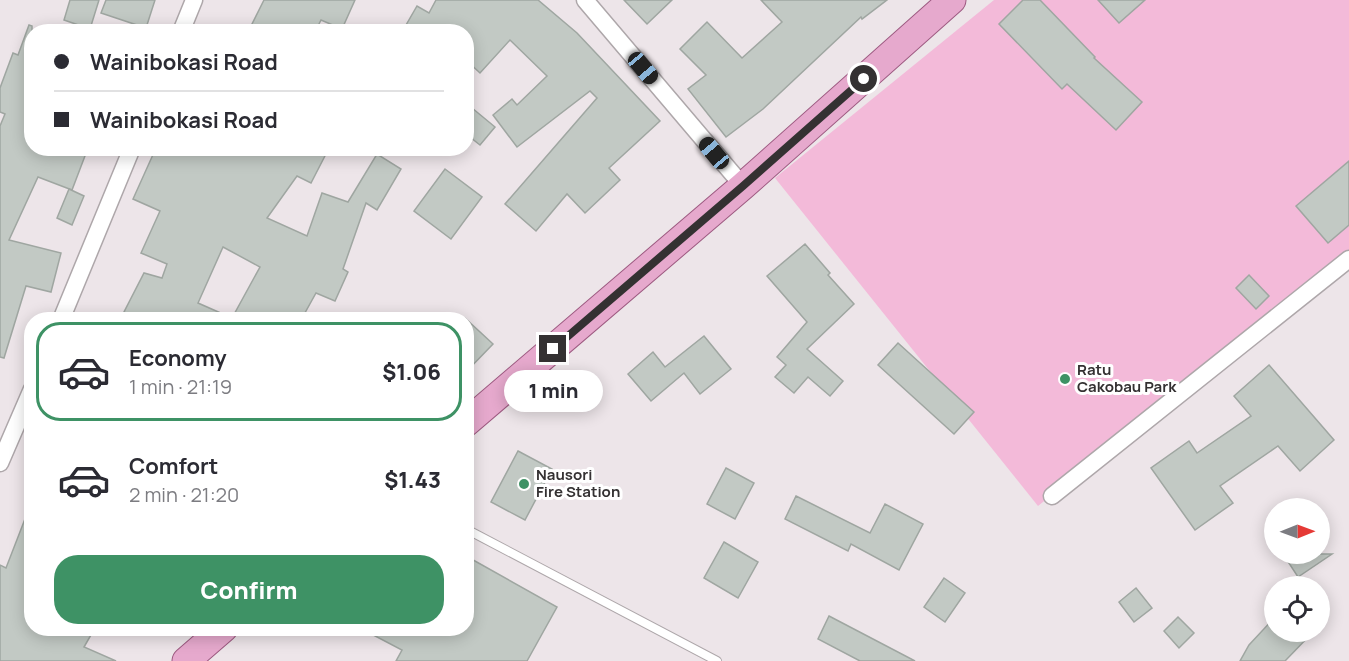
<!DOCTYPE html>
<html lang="en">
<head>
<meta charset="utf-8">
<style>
  body { margin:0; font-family:Manrope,sans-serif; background:#f7f7f7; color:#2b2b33; height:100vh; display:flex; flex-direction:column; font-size:22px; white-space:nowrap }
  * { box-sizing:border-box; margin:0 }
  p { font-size:20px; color:#7c7c81 }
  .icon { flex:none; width:33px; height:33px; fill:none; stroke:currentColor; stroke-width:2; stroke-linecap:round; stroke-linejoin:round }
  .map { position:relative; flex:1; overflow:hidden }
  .sheet { position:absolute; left:24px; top:312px; width:450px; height:324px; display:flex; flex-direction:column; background:#fff; border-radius:24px; box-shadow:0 3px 15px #0003 }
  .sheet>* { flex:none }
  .banner { position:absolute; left:24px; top:24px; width:450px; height:132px; border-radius:24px; box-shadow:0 3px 15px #0003; display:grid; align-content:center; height:132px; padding:0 30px; background:#fff }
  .needle { width:39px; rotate:89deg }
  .tools { position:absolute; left:1264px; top:498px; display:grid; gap:12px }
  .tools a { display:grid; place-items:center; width:66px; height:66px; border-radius:50%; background:#fff; box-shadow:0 3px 15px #0003; font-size:30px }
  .end { position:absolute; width:27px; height:27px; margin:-14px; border:8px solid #343132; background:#fff; box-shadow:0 0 0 3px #fff }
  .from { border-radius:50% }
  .bubble { position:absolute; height:42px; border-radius:21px; background:#fff; box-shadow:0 3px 15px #0003; font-size:20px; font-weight:800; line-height:42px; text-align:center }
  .car { position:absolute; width:18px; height:36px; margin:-18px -9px; border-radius:8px; box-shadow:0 0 4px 2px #0007; background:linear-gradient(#222 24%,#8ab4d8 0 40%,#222 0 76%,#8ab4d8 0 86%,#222 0) }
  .banner b { display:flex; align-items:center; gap:21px; height:57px; font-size:22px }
  .banner b+b { border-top:2px solid #e1e1e2 }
  .banner i { width:15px; height:15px; background:#2b2b33 }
  ul { padding:10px 0 0; list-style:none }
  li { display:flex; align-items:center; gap:18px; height:99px; margin:0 12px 9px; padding:0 18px; border:3px solid transparent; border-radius:24px }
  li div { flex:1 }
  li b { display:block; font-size:22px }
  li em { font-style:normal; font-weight:800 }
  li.selected { border-color:#3e9265 }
  li>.icon { width:54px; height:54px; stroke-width:1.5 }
  .cta { display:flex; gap:12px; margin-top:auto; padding:12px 30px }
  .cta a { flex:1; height:69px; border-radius:24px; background:#3e9265; color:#fff; font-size:24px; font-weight:800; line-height:69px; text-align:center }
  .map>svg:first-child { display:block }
</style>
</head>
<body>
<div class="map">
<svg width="1349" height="661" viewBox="0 0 1349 661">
  <rect width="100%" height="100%" fill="#ede5e9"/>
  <!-- green -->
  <path fill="#f3bad9" d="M994,0h355v253l-311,253 -263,-328z"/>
  <!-- building -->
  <g fill="#c2c9c4" stroke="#9fa6a1" stroke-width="1.5" fill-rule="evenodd">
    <path d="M70,0h29l-9,29 -26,-9z"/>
    <path d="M106,0h49l-9,28 -45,-15z"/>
    <path d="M264,0h91l-13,29 -21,-9 -6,12h-67z"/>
    <path d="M436,0h102l39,33 83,88 -51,47 11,12 -35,33 -18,-19 -31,37 -31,-27 92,-106 -7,-7 -73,56 -24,-32 19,-16 5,6 30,-29 -37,-36 -30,33 -14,-13v-28h-64l15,-26 12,7z"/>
    <path d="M624,0h48l-25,24z"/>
    <path d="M761,0h126l-25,19 -1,-2 -98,92 -37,28 -38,-48 18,-14 -26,-26 27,-27 35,36 40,-36z"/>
    <path d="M1023,0h17l55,57 -1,1 48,44 -26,28 -49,-46 -5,5 -63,-65z"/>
    <path d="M1098,0h47l-26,23z"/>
    <path d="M29,25l3,1v122h56l-16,42 -34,-13 -29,63 52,13 -10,39 -25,-6 -22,72 -4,-1v-231l5,-12 -5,-2v-24l13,-35 5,2z"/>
    <path d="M466,103l29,24 -15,18 -14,-11z"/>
    <path d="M156,148h173l-18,35 -14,-7 -30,42 40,18 15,-43 26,9 29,-48 24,15 -24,41 -11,-7 -23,66 5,3 -13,29 -19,-8 -15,27h-162l-15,-8 20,-39 18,5 5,-14 -26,-11 19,-42 -27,-12zM223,247l37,20 -28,51 -34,-15z"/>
    <path d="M1349,161v64l-21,18 -32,-37z"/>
    <path d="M445,169l37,28 -31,42 -37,-28z"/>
    <path d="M69,189l15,7 -12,29 -15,-7z"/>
    <path d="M805,244l25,29 -2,2 26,29 -47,45 36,32 -13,15 -22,-19 -14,16 -19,-16 11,-12 -9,-8 30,-35 -40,-46z"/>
    <path d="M1249,275l20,21 -13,13 -20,-21z"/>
    <path d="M466,319l27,25 -27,28z"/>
    <path d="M704,336l27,33 -31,25 -16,-21 -33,28 -23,-27 25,-22 12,15z"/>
    <path d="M898,343l76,69 -20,22 -76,-69z"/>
    <path d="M1269,365l65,75 -34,31 -22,-25 -58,40 13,17 -38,27 -44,-62 38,-27 8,12 54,-37 -17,-20z"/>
    <path d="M518,451l34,18 -27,51 -34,-18z"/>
    <path d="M726,468l28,15 -19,36 -28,-15z"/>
    <path d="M796,496l74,37 15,-29 38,20 -24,46 -48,-26 -3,7 -63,-32z"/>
    <path d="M30,506l2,122h63l-11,19 32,14h-116v-96l6,3z"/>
    <path d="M724,542l34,20 -20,36 -34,-20z"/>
    <path d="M1283,554h49l-34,23z"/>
    <path d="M466,556l91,51 -30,54h-131l6,-11 -42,-22h106z"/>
    <path d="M944,578l21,15 -20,29 -21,-15z"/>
    <path d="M1136,588l16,20 -18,14 -15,-20z"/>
    <path d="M829,616l86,45h-55l-42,-22z"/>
    <path d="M1178,617l16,16 -15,15 -15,-17z"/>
    <path d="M1275,617v15h38l-28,29h-45l9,-16z"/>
  </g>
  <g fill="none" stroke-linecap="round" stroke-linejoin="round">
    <defs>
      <path id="lane" d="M466,529l251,132"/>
      <g id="street">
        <path d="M585,0l158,186"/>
        <path d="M181,32l13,-32"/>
        <path d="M61,320l71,-172"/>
        <path d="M0,463l32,-74"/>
        <path d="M1052,496l297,-237"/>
      </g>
      <g id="primary">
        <path d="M466,423l277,-237 209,-186"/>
        <path d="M186,661l38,-33"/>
      </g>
    </defs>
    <!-- lane casing -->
    <use href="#lane" stroke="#aea7aa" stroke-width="10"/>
    <!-- street casing -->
    <use href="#street" stroke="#aea7aa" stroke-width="19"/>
    <!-- primary casing -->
    <use href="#primary" stroke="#9d5a81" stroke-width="29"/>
    <!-- lane -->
    <use href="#lane" stroke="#fff" stroke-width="8"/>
    <!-- street -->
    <use href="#street" stroke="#fff" stroke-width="16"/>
    <!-- primary -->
    <use href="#primary" stroke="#e6a9cd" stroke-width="27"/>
  </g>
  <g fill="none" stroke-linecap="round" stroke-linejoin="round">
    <!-- route -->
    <path stroke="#343132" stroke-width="8" d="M553,349l190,-163 121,-107"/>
  </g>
  <!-- markers -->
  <g fill="#3e9265" stroke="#fff" stroke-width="2">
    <circle cx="1065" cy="379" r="6"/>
    <circle cx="524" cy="484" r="6"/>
  </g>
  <g text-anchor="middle" stroke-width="6" stroke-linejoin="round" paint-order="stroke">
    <!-- poi labels -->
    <g font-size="15" font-weight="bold" fill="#343132" stroke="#fff" text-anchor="start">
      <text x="1077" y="375">Ratu<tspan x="1077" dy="17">Cakobau Park</tspan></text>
      <text x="536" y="480">Nausori<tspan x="536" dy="17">Fire Station</tspan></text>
    </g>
  </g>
</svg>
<div class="tools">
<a><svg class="needle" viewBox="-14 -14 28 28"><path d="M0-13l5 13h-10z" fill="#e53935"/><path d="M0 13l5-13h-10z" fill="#7c7c81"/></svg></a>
<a><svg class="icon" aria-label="locate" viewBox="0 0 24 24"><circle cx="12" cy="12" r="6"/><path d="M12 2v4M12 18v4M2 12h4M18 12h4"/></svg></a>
</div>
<i class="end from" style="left:864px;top:79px"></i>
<i class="end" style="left:553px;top:349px"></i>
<div class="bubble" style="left:504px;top:370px;width:99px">1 min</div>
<i class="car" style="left:643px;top:68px;rotate:140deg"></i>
<i class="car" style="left:714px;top:153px;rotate:320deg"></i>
<div class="banner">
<b><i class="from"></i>Wainibokasi Road</b>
<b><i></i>Wainibokasi Road</b>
</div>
<section class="sheet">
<ul>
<li class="selected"><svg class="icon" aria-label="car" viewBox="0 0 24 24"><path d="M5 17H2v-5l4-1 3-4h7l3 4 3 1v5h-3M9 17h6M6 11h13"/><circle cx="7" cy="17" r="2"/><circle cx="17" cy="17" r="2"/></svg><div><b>Economy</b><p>1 min · 21:19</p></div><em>$1.06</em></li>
<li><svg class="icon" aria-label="car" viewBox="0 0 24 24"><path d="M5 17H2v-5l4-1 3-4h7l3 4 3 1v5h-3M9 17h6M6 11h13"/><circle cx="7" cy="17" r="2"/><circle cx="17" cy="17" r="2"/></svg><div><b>Comfort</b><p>2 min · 21:20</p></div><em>$1.43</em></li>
</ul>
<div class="cta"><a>Confirm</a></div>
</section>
</div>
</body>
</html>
